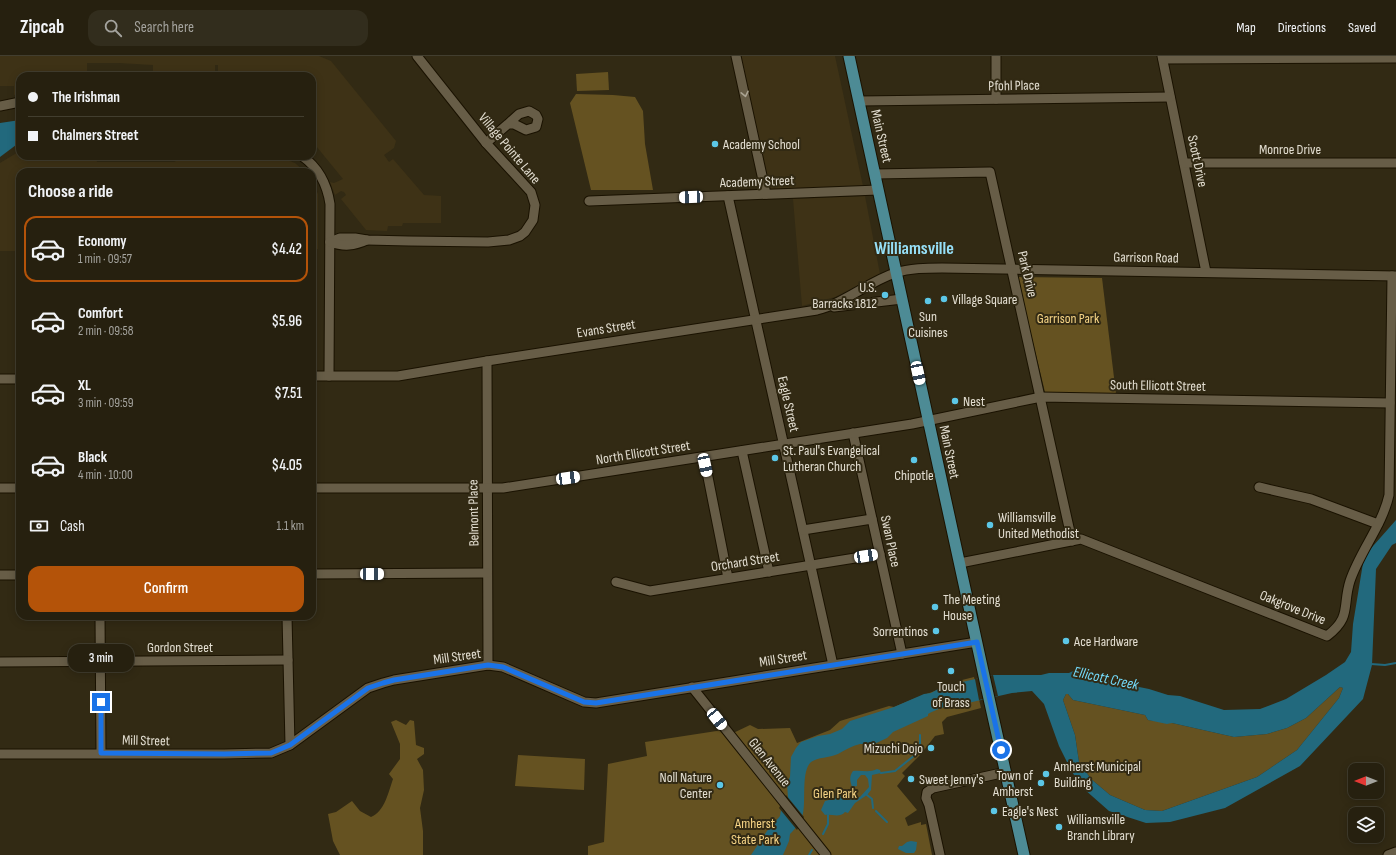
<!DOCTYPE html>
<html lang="en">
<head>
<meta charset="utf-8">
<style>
  body { margin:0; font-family:"Sofia Sans Condensed",sans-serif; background:#322d1d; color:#f1f3f6; height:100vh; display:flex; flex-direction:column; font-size:15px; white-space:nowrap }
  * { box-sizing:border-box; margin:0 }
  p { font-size:13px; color:#a4a39e }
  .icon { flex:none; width:22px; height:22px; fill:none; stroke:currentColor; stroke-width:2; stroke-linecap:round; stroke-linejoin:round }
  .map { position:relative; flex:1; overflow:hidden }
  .drawer { position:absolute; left:16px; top:112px; width:300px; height:452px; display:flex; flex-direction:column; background:#26200f; border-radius:12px; box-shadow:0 2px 10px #0003,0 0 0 1px #423e2f }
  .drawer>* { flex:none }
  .hud { position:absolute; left:16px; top:16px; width:300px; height:88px; border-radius:12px; box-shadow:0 2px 10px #0003,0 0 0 1px #423e2f; display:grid; align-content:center; height:88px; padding:0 12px; background:#26200f }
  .needle { width:26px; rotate:270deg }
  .controls { position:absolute; left:1348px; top:707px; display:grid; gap:8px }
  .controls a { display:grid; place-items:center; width:36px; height:36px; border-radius:8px; background:#26200f; box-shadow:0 2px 10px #0003,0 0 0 1px #423e2f; font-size:20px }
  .end { position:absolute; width:18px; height:18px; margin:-9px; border:5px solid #1a73e8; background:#fff; box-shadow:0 0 0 2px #fff }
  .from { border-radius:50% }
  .bubble { position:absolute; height:28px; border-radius:12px; background:#26200f; box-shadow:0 2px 10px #0003,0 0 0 1px #423e2f; font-size:13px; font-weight:600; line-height:28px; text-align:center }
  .car { position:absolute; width:12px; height:24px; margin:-12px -6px; border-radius:5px; box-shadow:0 0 3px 1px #0007; background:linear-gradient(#fff 24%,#345 0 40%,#fff 0 76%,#345 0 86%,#fff 0) }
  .hud b { display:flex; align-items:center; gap:14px; height:38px; font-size:15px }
  .hud b+b { border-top:1px solid #423e2f }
  .hud i { width:10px; height:10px; background:#f1f3f6 }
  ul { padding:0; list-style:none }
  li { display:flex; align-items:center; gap:12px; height:66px; margin:0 8px 6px; padding:0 4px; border:2px solid transparent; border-radius:12px }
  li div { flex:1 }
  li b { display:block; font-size:15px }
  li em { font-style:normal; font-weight:600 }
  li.selected { border-color:#b45309 }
  li>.icon { width:36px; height:36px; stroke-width:1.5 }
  h2 { padding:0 12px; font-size:18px; line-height:48px }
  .pay { display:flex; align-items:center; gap:10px; height:44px; padding:0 12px; font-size:15px }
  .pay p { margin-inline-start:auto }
  .action { display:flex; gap:8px; margin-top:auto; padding:8px 12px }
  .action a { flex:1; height:46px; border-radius:12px; background:#b45309; color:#fff; font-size:16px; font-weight:600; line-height:46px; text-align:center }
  header { display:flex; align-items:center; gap:24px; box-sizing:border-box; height:56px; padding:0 20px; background:#26200f; border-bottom:1px solid #423e2f }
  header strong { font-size:19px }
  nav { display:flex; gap:22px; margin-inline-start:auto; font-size:14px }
  .search { width:280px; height:36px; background:#322d1d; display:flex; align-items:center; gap:10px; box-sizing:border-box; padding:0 14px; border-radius:12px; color:#a4a39e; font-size:15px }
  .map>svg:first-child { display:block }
</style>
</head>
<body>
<header>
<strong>Zipcab</strong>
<div class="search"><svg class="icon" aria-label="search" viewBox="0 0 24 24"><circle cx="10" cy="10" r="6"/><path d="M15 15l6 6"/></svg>Search here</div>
<nav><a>Map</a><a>Directions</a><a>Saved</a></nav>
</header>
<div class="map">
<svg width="1396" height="799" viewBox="0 0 1396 799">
  <rect width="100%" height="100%" fill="#322a14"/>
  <!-- built -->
  <g fill="#3e3216">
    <path d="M0,0h319l12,5 65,80 -2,7 -10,7 5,7 4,-3 31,36 17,1v27h-38l-1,3h-14l-1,5 -21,-1 -25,-31 5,-4 -2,-3 -3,-1 -6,4 -5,-13 4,1 9,-4 -31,-38v-65h-94v-11h-3v11h-62v-11l-34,-2h-32v12l-67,1v18l-6,1v-9h-14z"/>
    <path d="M740,0h95l28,130 -95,5z"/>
    <path d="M20,95v5h57l1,1h18l1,5h77l6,-3 4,-3h93l18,7 10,9h-285v79h-20v-88z"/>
    <path d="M312,125l6,13v55h-6z"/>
    <path d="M865,140l15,78 -45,23 -33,9 -9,-107z"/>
  </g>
  <!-- green -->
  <g fill="#655221">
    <path d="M608,16l1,18 -32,1 -1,-17z"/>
    <path d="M576,38l37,1 22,2 8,14 2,33 8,46h-62l-21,-87z"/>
    <path d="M1017,221l85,1 14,116 -71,-2z"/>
    <path d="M974,621l7,31 -34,9 -5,5 2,12 -9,2 -14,18 -19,19 3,3 -8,10 20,24 -12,8 3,8 13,-4v3l5,-1 6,31h-344v-9l16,-4 4,-78 39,-8 -2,-14 78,-12 6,5 21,-10 8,4 32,-1 7,15 33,-13 10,-9 49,-15 5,1c21,-9 41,-17 63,-23l1,-3z"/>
    <path d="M1340,631l3,1 -4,10 -42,52 -40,27 -95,34 -17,-1 -35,-15 -19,-16 -12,-17 -4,-27 -12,-35 3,-6h2l5,6 72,15 3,5 24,3 62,14 33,-3 20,-6 19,-10z"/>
    <path d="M396,664l10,5 4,-5 4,1 2,24 8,3v6l-7,5 6,11 1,20 -4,18 3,23v24h-83l-7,-14 -5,-27 8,-2 16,-11 8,10 11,6c14,-6 17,-24 22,-38l-4,-5 11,-15v-15l-9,-22z"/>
    <path d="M518,699l67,4 -1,31 -69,-4z"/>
  </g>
  <!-- water -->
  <g fill="#22697d" fill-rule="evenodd">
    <path d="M20,64v22l-20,15v-34z"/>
    <path d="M108,100h31c-12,5 -21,7 -31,0z"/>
    <path d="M1396,464v23l-4,2 -16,24 -4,96 -9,34 -63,67 -75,42 -55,14 -24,1 -37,-12 -25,-22 -12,-17 -13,-26 -15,-42 -12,-13 -20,2 -53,12 -2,-2c-7,2 -23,7 -29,11v2l-35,16 -6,6 -19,9 -5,-3h-3c-8,2 -15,6 -22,10 -9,4 -20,3 -27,8 -10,9 -5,38 -8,51 -1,8 -7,15 -13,21l-1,7 -6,14h-32l16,-24 13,-15 1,-6 7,-12 -1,-15 3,-6 1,-20 5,-9 5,-6 17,-6 12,-2 12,-5 8,-8 44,-14 30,-13 7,-1 9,-5 17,-4 1,-1 35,-8h48l8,-2h20l4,-2 25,3 2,5 49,10 19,6 12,1 44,14 36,-1 26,-10 40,-24 19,-13 6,-10 2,-28 10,-61 3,-9zM1340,631l3,1 -4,10 -42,52 -40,27 -95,34 -17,-1 -35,-15 -19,-16 -12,-17 -4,-27 -12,-35 3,-6h2l5,6 72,15 3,5 19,4 5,-1 62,14 33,-3 20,-6 19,-10z"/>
    <path d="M877,713l3,1 1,3 -9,2 -1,15 -4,5 -12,8 -7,10 -3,-1c-5,6 -13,2 -20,3l-4,-5 4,-9c17,-2 13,-20 28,-2l7,-2 9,-10 -1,-8 -3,-4h-4l-4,5v6l-5,1c-2,-7 -3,-10 1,-16 8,-1 17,2 24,-2z"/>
    <path d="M911,785l6,1 -1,8 -2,3h-8l-8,-4 1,-3h3l5,-4z"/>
  </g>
  <!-- pier -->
  <g fill="#322a14">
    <path d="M993,619l5,21 -19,4 -4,-21z"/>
    <path d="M786,739l18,22 -7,13 -18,-22z"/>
  </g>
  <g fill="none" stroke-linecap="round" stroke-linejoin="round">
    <!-- stream -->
    <g stroke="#22697d" stroke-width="2">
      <path d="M1371,608l14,1 11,-2"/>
      <path d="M881,717l14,-2 20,-16 5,-11v-9"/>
      <path d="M867,739l5,4 1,9"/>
      <path d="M876,755l11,11"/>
      <path d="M823,778l5,-10v-9"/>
      <path d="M809,799l3,-5"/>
    </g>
    <defs>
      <g id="minor">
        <path d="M736,0l30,138"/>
        <path d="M996,0v43"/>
        <path d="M1162,0l44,216"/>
        <path d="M1163,3l233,-1"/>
        <path d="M859,45l311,-4"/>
        <path d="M0,50l20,-4"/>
        <path d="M486,87l22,-19h6l12,6 10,-3 2,-8 -2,-4 -7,-4 -10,3 -11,10"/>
        <path d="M302,100c17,12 25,28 28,48l-1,172"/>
        <path d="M1184,107h212"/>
        <path d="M875,118l115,-2 82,369"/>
        <path d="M728,140l105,469"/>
        <path d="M589,145l289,-11"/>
        <path d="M330,186l10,-4h15l12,2 42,1 79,1 21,-2 11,-4 5,-4 8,-12 2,-15 -4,-13 -45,-49 -69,-87"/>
        <path d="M330,186c14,5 24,4 37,-2"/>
        <path d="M834,251l68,-8"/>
        <path d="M487,305l1,304"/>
        <path d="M312,320h86l89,-15 330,-51c28,-7 51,-28 78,-37 15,-5 32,-5 47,-5l454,8"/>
        <path d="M0,323h20"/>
        <path d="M853,377l49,221"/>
        <path d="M742,395l27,121"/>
        <path d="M704,401l24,121"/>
        <path d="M1259,431l52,12 67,25"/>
        <path d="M0,432h20"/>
        <path d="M312,432h191l409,-64 129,-27 349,6"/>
        <path d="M803,474l69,-11"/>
        <path d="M960,507l121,-24 246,97c25,-19 15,-30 23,-55 10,-30 32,-55 39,-86l3,-219"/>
        <path d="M312,518l175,-1"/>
        <path d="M0,519h20"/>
        <path d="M616,526l34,9 230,-37"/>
        <path d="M100,560l1,137"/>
        <path d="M287,560l3,129"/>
        <path d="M0,606l288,-2"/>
        <path d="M692,631l134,168"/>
        <path d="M0,698h224l47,-1 19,-8 78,-57 15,-5 11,-3 94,-15 15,2 81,35 12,1 381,-61"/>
        <path d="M940,799l-11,-50 -3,-7 1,-6 6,-4 73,-16"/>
        <path d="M1388,799l8,-3"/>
      </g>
      <path id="major" d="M849,0l137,629 38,170"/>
    </defs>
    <!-- minor casing -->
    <use href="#minor" stroke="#1a1201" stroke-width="11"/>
    <!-- major casing -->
    <use href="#major" stroke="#1a1201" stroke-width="13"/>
    <!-- minor -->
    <use href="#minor" stroke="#675d47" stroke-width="9"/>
    <!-- major -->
    <use href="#major" stroke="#4d8b95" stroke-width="11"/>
  </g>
  <!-- one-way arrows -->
  <defs><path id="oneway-chevron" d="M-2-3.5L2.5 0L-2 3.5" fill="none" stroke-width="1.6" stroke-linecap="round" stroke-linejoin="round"/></defs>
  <use stroke="#aba493" href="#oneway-chevron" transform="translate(745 38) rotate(78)"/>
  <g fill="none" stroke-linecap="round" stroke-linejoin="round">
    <!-- route -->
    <path stroke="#1a73e8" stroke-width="5" d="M101,646v51l123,1 47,-1 19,-8 78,-57 15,-5 11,-3 94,-15 15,2 81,35 12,1 381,-61 24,108"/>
  </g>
  <!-- markers -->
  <g fill="#5cc7e7" stroke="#322a14" stroke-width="1.5">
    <circle cx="715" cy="88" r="4"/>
    <circle cx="885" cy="239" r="4"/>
    <circle cx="944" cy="243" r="4"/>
    <circle cx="928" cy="245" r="4"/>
    <circle cx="955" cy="345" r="4"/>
    <circle cx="775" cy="402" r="4"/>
    <circle cx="914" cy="404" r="4"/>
    <circle cx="990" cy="469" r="4"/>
    <circle cx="935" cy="551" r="4"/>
    <circle cx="936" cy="575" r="4"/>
    <circle cx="1066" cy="585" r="4"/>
    <circle cx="951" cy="615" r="4"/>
    <circle cx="931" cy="692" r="4"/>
    <circle cx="1046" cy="718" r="4"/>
    <circle cx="911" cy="723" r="4"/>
    <circle cx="1041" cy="727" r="4"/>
    <circle cx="720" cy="729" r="4"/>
    <circle cx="994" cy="755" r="4"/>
    <circle cx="1059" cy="771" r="4"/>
  </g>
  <g text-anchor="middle" stroke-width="4" stroke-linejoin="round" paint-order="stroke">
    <!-- street labels -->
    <g font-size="14" fill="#e3ded1" stroke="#322a14">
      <text transform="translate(1014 29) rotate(-1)" y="5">Pfohl Place</text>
      <text transform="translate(882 80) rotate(77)" y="5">Main Street</text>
      <text transform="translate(510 92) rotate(50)" y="5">Village Pointe Lane</text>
      <text x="1290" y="98">Monroe Drive</text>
      <text transform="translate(1198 105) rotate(78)" y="5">Scott Drive</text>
      <text transform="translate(757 125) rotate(-2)" y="5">Academy Street</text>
      <text transform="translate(1146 201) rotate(1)" y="5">Garrison Road</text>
      <text transform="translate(1028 218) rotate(77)" y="5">Park Drive</text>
      <text transform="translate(606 272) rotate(-9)" y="5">Evans Street</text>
      <text transform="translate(1158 329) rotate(1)" y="5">South Ellicott Street</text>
      <text transform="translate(789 348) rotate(77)" y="5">Eagle Street</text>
      <text transform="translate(643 396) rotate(-9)" y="5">North Ellicott Street</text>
      <text transform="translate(950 396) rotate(78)" y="5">Main Street</text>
      <text transform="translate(473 457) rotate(-91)" y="5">Belmont Place</text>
      <text transform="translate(891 485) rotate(78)" y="5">Swan Place</text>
      <text transform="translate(745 505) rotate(-9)" y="5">Orchard Street</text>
      <text transform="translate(1293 551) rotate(22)" y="5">Oakgrove Drive</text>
      <text x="180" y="596">Gordon Street</text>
      <text transform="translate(457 600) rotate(-8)" y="5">Mill Street</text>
      <text transform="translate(783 602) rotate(-9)" y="5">Mill Street</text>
      <text transform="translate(146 684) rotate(1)" y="5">Mill Street</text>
      <text transform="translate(770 706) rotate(51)" y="5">Glen Avenue</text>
    </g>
    <!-- poi labels -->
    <g font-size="14" fill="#e3ded1" stroke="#322a14" text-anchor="start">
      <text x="723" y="93">Academy School</text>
      <text x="877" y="236" text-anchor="end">U.S.<tspan x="877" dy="16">Barracks 1812</tspan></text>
      <text x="952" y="248">Village Square</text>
      <text x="928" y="265" text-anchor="middle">Sun<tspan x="928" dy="16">Cuisines</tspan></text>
      <text x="963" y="350">Nest</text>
      <text x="783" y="399">St. Paul's Evangelical<tspan x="783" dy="16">Lutheran Church</tspan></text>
      <text x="914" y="424" text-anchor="middle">Chipotle</text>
      <text x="998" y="466">Williamsville<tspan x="998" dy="16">United Methodist</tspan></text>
      <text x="943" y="548">The Meeting<tspan x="943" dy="16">House</tspan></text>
      <text x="928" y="580" text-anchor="end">Sorrentinos</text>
      <text x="1074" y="590">Ace Hardware</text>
      <text x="951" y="635" text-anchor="middle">Touch<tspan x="951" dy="16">of Brass</tspan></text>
      <text x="923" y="697" text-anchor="end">Mizuchi Dojo</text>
      <text x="1054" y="715">Amherst Municipal<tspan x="1054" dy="16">Building</tspan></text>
      <text x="1033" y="724" text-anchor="end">Town of<tspan x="1033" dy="16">Amherst</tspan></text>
      <text x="712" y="726" text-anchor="end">Noll Nature<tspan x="712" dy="16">Center</tspan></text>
      <text x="919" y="728">Sweet Jenny's</text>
      <text x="1002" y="760">Eagle's Nest</text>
      <text x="1067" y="768">Williamsville<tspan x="1067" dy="16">Branch Library</tspan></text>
    </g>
    <!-- park labels -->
    <g font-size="14" fill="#f7d586" stroke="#322a14">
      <text x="1068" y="267">Garrison Park</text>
      <text x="835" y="742">Glen Park</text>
      <text x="755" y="772">Amherst<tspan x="755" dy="16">State Park</tspan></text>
    </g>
    <!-- water labels -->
    <g font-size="15" font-style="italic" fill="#74dbfb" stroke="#322a14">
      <text transform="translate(1106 622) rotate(12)" y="5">Ellicott Creek</text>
    </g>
    <!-- district labels -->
    <g font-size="18" font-weight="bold" fill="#96dff7" stroke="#322a14">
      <text x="914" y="198">Williamsville</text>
    </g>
  </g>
</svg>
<div class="controls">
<a><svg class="needle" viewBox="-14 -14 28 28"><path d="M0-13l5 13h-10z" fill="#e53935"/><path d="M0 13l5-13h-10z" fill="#a4a39e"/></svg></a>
<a><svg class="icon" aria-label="layers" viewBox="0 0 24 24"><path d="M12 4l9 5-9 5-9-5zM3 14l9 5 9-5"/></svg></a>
</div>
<i class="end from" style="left:1001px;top:694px"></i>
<i class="end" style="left:101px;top:646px"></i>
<div class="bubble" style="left:68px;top:588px;width:66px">3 min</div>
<i class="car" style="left:691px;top:141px;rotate:268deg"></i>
<i class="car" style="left:918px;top:317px;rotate:168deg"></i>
<i class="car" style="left:705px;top:409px;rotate:168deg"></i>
<i class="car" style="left:568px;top:422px;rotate:82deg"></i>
<i class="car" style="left:866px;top:500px;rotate:81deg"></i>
<i class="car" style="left:372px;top:518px;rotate:90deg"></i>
<i class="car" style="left:717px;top:663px;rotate:141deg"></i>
<div class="hud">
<b><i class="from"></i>The Irishman</b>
<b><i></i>Chalmers Street</b>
</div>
<section class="drawer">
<h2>Choose a ride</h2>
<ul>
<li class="selected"><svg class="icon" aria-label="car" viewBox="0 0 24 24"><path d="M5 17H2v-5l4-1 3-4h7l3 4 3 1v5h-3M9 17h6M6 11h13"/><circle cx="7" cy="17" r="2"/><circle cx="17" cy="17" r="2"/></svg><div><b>Economy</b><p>1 min · 09:57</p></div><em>$4.42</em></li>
<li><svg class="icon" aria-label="car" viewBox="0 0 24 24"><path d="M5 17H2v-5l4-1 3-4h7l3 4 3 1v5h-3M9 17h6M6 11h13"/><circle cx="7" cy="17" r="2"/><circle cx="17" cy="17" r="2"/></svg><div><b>Comfort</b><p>2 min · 09:58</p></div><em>$5.96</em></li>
<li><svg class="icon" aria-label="car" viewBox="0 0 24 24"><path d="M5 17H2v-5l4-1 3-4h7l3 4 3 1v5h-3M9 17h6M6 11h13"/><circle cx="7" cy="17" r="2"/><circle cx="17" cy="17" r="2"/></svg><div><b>XL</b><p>3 min · 09:59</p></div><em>$7.51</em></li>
<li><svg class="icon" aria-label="car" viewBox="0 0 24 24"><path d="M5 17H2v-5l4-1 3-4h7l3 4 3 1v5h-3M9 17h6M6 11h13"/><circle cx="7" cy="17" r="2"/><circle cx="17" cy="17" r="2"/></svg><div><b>Black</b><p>4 min · 10:00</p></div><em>$4.05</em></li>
</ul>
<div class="pay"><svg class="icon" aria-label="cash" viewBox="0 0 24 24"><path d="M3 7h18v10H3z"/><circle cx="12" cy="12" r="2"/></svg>Cash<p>1.1 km</p></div>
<div class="action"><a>Confirm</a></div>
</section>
</div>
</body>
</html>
